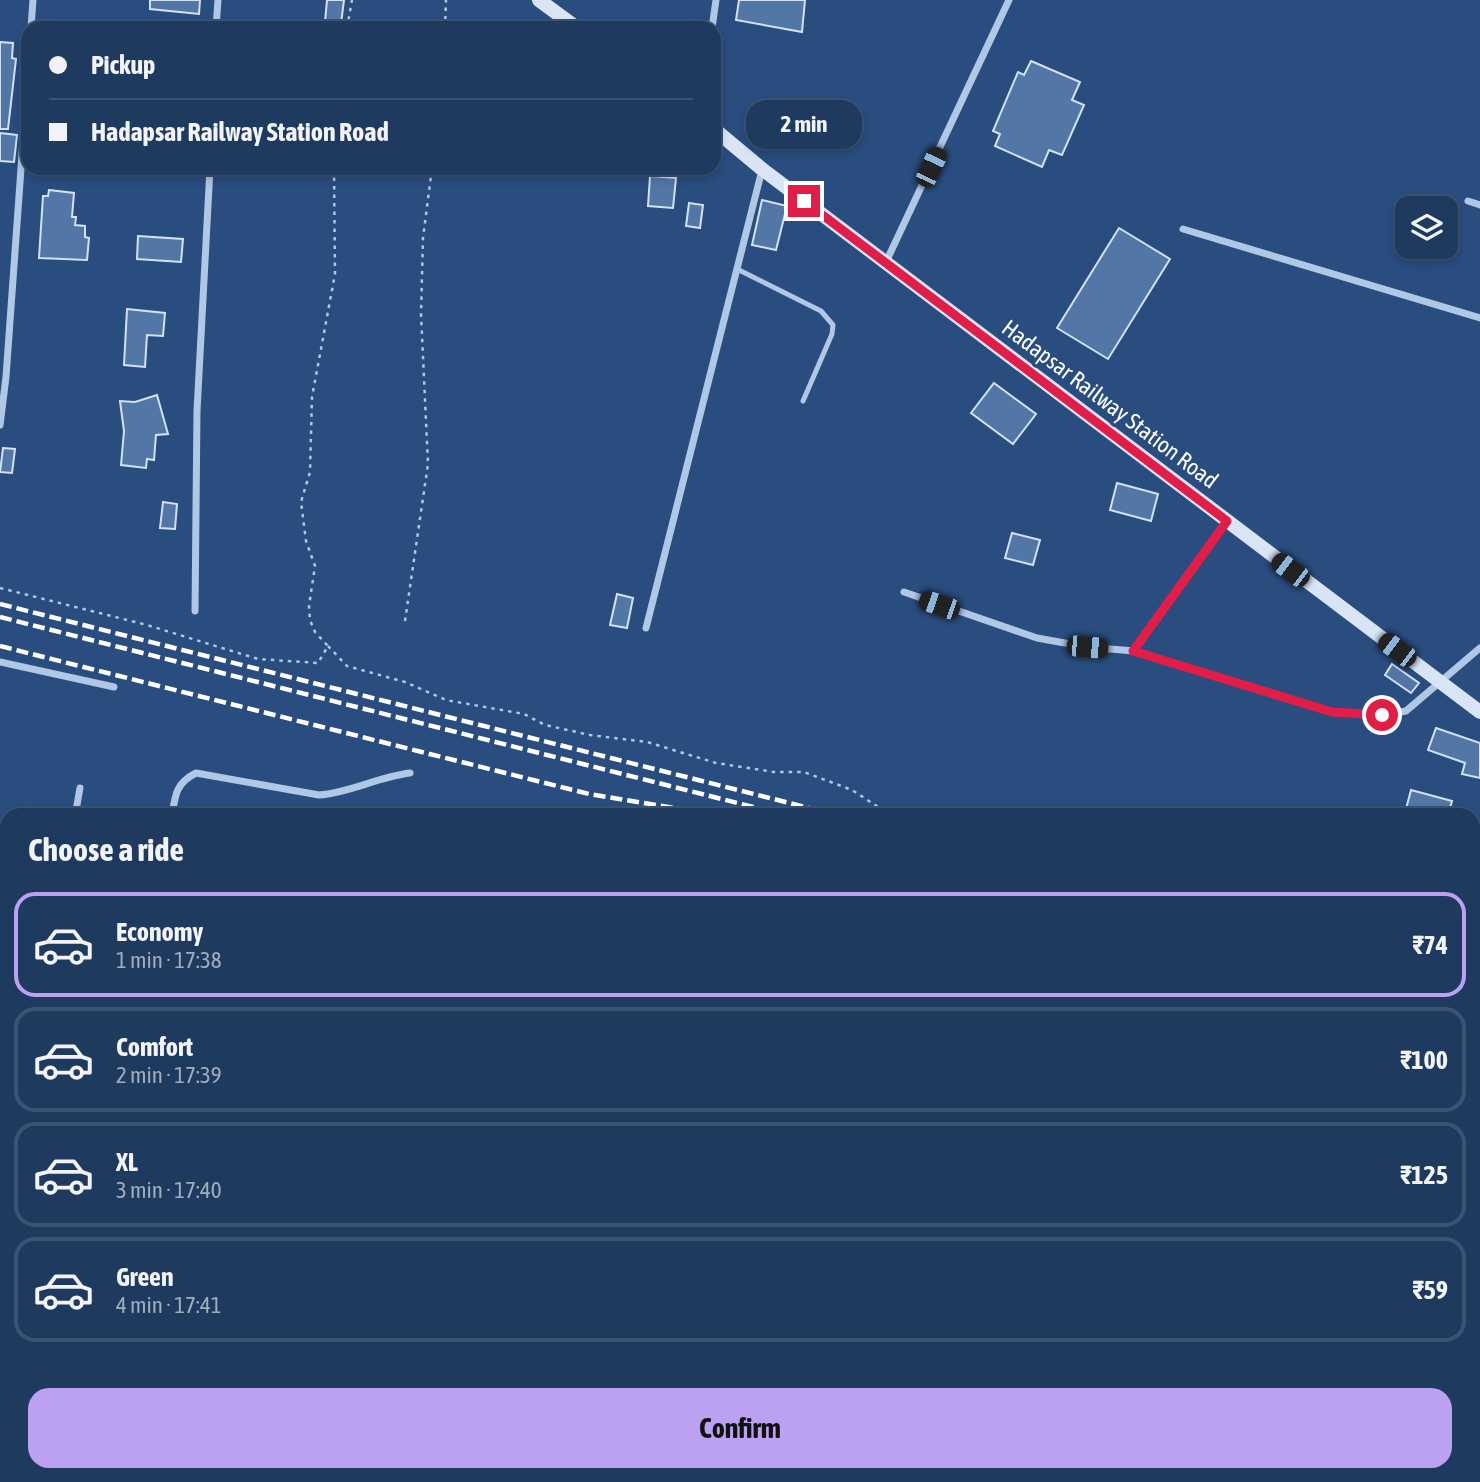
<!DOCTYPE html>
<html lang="en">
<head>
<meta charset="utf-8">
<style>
  body { margin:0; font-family:"Asap Condensed",sans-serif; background:#2c4568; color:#f1f3f6; height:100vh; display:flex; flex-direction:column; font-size:26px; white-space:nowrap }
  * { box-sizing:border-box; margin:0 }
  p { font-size:23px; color:#a1adbd }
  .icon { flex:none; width:38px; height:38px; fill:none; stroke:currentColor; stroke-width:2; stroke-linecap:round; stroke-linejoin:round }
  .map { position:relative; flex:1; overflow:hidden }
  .sheet { position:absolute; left:0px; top:808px; width:1480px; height:674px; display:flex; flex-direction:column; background:#1f3a5f; border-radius:21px 21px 0 0; box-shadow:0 4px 10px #0003,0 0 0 2px #3c5474 }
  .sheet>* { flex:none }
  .banner { position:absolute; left:21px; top:21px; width:700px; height:154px; border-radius:21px; box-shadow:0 4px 10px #0003,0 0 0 2px #3c5474; display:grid; align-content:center; height:154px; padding:0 28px; background:#1f3a5f }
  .controls { position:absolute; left:1395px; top:196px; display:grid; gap:14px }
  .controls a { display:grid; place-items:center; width:63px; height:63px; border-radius:14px; background:#1f3a5f; box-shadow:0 4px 10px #0003,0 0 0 2px #3c5474; font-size:35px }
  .end { position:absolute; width:32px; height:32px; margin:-16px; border:9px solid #e11d48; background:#fff; box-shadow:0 0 0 4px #fff }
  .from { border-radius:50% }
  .bubble { position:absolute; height:49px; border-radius:21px; background:#1f3a5f; box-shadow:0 4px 10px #0003,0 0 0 2px #3c5474; font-size:23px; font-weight:700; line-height:49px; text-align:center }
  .car { position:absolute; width:21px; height:42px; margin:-21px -10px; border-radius:9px; box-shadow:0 0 5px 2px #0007; background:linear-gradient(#222 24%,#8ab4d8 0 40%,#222 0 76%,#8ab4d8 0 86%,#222 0) }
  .banner b { display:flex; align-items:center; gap:24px; height:66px; font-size:26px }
  .banner b+b { border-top:2px solid #3c5474 }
  .banner i { width:18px; height:18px; background:#f1f3f6 }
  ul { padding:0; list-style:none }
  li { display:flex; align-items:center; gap:21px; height:105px; margin:0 14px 10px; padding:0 14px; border:4px solid #3c5474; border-radius:21px }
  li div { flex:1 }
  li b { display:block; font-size:26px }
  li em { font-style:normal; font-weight:700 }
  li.active { border-color:#bca0f2 }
  li>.icon { width:63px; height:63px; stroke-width:1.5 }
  h2 { padding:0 28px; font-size:32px; line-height:84px }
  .primary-button { display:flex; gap:14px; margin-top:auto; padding:14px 28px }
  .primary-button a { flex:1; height:80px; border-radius:21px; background:#bca0f2; color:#111; font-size:28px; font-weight:700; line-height:80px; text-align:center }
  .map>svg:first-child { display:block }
</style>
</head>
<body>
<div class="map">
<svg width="1480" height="1482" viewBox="0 0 1480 1482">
  <rect width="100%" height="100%" fill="#294d7f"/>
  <!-- building -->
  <g fill="#5277a7" stroke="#d3e1f4" stroke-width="2">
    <path d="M150,0h50l-1,14 -49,-5z"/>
    <path d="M327,0h17l-3,24 -16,-2z"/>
    <path d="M739,0h66l-3,32 -66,-12z"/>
    <path d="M0,42l13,1 -1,15 4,1 -8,70h-8z"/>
    <path d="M1031,61l49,21 -8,18 12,5 -22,50 -13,-5 -7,17 -47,-21 5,-12 -7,-3 25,-59 6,3z"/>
    <path d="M0,133l17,2 -3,27 -14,-1z"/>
    <path d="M650,176l26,2 -3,30 -25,-2z"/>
    <path d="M49,190l25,3 -2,24h4l-1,8 10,1v11l4,1 -2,22 -48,-2 4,-62h5z"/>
    <path d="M762,200l25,6 -11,44 -24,-5z"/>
    <path d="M689,203l14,2 -3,23 -14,-2z"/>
    <path d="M1119,228l51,31 -62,100 -51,-31z"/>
    <path d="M138,236l45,3 -2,23 -44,-3z"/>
    <path d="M127,309l38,4 -2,23 -16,-1 -2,32 -21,-2z"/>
    <path d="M994,383l42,31 -23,30 -42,-31z"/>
    <path d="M157,395l11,39 -12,1 -2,25 -7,-1 -1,9 -25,-3 3,-34 -4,-30 15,1z"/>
    <path d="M3,448l12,1 -3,24 -12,-1z"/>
    <path d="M1117,483l41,11 -7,27 -41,-11z"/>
    <path d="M163,502l14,2 -2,25 -15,-1z"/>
    <path d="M1012,533l28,7 -7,25 -28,-7z"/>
    <path d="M617,594l16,4 -6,30 -17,-3z"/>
    <path d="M1392,664l27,19 -8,10 -26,-18z"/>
    <path d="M1436,728l44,15v35l-18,-4 3,-11 -37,-13z"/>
    <path d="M1411,790l41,11 -4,15h-18l-24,-7z"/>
  </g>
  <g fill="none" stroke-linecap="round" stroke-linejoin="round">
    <!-- path -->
    <g stroke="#b0c7e5" stroke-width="2.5" stroke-dasharray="3.5 5" stroke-linecap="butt">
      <path d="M347,28l5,-28"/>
      <path d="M445,28l1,-28"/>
      <path d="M0,588l147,37 111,34 60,4 10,-17 -13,-14 -5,-12 -1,-14 6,-40 -9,-25 -5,-39 9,-30 2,-75 23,-123 -1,-106"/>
      <path d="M405,621l23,-157 -7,-150 2,-76 9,-70"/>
      <path d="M328,646l19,20 58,16 41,18 78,14 21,11 45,10 57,7 69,21 58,9h30l48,18 40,26"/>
    </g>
    <!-- lane -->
    <path stroke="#b0c7e5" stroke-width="5" d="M737,269l84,42 12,14 -1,9 -29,67"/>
    <!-- street -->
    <g stroke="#b0c7e5" stroke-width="7">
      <path d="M31,28l2,-28"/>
      <path d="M216,28l2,-28"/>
      <path d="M712,28l4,-28"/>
      <path d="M1468,201l12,4"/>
      <path d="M1183,229l297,89"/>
      <path d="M886,262l123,-262"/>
      <path d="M0,425l6,-48 22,-306"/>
      <path d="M904,592l133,46 50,9 47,4 198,61 50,3 24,-4 74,-63"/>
      <path d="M195,611l2,-200 13,-243"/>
      <path d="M646,628l116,-458"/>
      <path d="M1134,651l93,-130"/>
      <path d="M0,662l114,25"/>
      <path d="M75,816l5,-28"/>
      <path d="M172,816c3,-21 4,-33 24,-43l123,22c31,-2 58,-18 91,-22"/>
      <path d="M0,1139l7,3"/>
      <path d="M0,1420l7,1"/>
      <path d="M10,1482l1,-7"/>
      <path d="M932,1482l1,-7"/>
    </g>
    <!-- secondary -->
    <g stroke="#d9e5f5" stroke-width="14">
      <path d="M539,0l38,28"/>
      <path d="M714,129l48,40 718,543"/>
    </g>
    <!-- rail -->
    <g stroke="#fff" stroke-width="4.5" stroke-dasharray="12 5" stroke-linecap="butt">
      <path d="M0,604l841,212"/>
      <path d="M0,617l789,199"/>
      <path d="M0,646l589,148 134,22"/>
      <path d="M1474,960l6,1"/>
      <path d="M1474,975l6,1"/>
      <path d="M1474,988l6,1"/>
      <path d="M1474,999l6,2"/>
    </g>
  </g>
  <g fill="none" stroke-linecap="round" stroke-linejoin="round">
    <!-- route -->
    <path stroke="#e11d48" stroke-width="9" d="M804,201l423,320 -94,130 199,61 50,3"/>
  </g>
  <g text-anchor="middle" stroke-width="7" stroke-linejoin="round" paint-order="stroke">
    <!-- street labels -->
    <g font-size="23" fill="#fff" stroke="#294d7f">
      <text transform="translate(1110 404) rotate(37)" y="8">Hadapsar Railway Station Road</text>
    </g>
  </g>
</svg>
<div class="controls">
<a><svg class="icon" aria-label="layers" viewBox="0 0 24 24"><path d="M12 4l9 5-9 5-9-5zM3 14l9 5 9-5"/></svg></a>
</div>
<i class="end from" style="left:1382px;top:715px"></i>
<i class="end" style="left:804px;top:201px"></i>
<div class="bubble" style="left:746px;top:100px;width:116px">2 min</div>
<i class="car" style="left:931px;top:167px;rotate:25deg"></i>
<i class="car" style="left:1290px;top:570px;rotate:307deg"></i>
<i class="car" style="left:939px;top:605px;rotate:289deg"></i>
<i class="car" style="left:1087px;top:647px;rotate:95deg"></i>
<i class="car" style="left:1397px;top:650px;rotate:307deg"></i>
<div class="banner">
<b><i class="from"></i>Pickup</b>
<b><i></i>Hadapsar Railway Station Road</b>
</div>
<section class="sheet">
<h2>Choose a ride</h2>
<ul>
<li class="active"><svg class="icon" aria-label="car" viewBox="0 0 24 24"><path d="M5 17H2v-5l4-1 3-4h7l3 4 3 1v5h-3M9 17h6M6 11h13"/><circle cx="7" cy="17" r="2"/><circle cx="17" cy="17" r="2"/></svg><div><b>Economy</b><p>1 min · 17:38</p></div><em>₹74</em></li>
<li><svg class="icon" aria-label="car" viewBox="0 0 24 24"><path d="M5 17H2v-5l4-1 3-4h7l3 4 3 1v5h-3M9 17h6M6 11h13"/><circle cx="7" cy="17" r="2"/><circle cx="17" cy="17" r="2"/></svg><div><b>Comfort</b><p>2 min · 17:39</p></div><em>₹100</em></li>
<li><svg class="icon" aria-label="car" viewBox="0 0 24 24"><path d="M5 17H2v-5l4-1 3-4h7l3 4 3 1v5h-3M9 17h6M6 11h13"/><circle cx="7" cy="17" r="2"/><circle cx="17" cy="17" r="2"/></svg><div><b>XL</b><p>3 min · 17:40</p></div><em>₹125</em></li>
<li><svg class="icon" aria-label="car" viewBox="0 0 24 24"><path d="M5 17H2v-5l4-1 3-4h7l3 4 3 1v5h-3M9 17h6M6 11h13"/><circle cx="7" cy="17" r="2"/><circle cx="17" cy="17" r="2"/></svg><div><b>Green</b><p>4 min · 17:41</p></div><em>₹59</em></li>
</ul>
<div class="primary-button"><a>Confirm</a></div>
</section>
</div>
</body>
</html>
